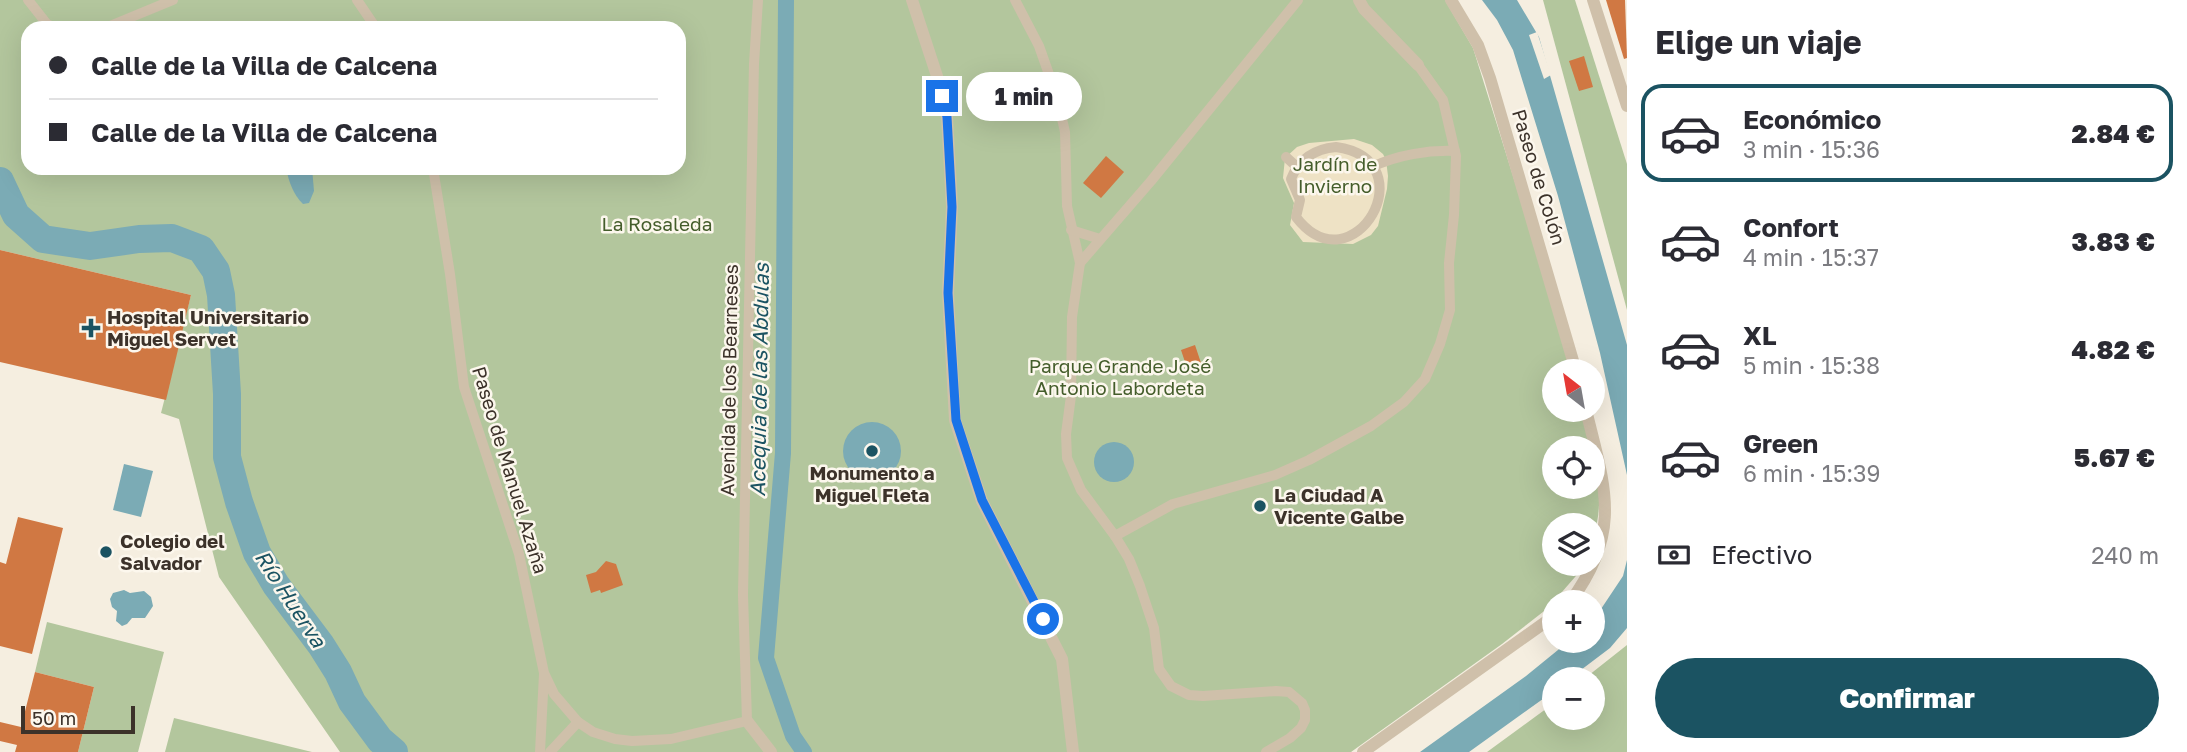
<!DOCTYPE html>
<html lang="es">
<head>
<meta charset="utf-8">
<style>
  body { margin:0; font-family:"Golos Text",sans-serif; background:#f7f7f7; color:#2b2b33; height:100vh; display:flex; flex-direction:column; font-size:26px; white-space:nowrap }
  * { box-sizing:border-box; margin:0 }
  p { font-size:23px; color:#7c7c81 }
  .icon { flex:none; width:38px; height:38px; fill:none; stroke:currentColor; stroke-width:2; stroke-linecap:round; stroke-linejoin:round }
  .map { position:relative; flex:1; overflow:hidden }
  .sheet { display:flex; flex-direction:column; background:#fff; width:560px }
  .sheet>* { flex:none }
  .hud { position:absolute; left:21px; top:21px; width:665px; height:154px; border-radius:21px; box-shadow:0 7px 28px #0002; display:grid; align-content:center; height:154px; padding:0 28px; background:#fff }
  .needle { width:46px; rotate:329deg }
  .tools { position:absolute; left:1542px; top:359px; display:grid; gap:14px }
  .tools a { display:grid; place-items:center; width:63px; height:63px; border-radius:50%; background:#fff; box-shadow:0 7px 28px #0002; font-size:35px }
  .scale { position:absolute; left:21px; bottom:18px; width:114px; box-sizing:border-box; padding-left:7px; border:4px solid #3c322a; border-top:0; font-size:19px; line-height:24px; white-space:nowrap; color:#3c322a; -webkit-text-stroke:5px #fcf7ed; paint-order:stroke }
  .end { position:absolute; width:32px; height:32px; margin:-16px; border:9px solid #1a73e8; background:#fff; box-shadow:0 0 0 4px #fff }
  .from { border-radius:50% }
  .bubble { position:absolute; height:49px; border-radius:24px; background:#fff; box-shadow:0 7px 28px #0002; font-size:23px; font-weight:800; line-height:49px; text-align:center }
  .hud b { display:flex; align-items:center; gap:24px; height:66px; font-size:26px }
  .hud b+b { border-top:2px solid #e1e1e2 }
  .hud i { width:18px; height:18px; background:#2b2b33 }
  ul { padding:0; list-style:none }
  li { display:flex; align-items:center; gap:21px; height:98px; margin:0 14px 10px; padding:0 14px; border:4px solid transparent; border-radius:21px }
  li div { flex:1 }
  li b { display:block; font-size:26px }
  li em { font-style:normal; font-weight:800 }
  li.current { border-color:#1b5362 }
  li>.icon { width:63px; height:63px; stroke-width:1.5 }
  h2 { padding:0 28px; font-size:32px; line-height:84px }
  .pay { display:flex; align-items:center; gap:18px; height:77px; padding:0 28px; font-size:26px }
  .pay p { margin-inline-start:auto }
  .primary-button { display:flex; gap:14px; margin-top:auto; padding:14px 28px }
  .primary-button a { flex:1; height:80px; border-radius:42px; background:#1b5362; color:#fff; font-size:28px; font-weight:800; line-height:80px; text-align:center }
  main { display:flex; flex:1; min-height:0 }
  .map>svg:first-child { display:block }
</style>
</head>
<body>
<main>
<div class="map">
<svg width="1627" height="752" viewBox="0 0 1627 752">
  <rect width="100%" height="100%" fill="#f5eee0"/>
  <!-- green -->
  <g fill="#b3c69d" fill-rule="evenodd">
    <path d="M0,0h1445l28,48 101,323h-20v39h30l7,38h-37v38h38l1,-32c6,31 10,53 0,84l-1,-13h-38v39h30l-2,5 -34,39 -46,36 -151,108h-1011l-121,-175 -40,-158 -18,-6 30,-118 -191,-45zM28,28h651v140h-651z"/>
    <path d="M1543,0h32l52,164v146z"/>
    <path d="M47,622l117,30 -26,100h-60l16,-65 -59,-15z"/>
    <path d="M1627,645v107h-140l67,-49v15h38v-39h-8z"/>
    <path d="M174,718l138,34h-147z"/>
  </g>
  <!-- plaza -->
  <path fill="#eee2c5" d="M1354,139l18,6 11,9 3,6 2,16 -1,13 -9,37 -7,9 -18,9 -50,-2 -13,-17 4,-22 -11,-25 2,-20 12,-11 12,-4z"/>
  <!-- water -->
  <g fill="#7babb5">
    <path d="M1482,0h35l22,37 88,308v130l-27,-122 -42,-157 -45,-146 -16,-30z"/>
    <path d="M286,168h26l2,23 -5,12 -6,1c-10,-10 -14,-22 -17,-36z"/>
    <circle cx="872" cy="451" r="29"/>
    <circle cx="1114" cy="462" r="20"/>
    <path d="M124,464l29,7 -12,46 -28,-7z"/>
    <path d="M1627,560v68l-17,20 -41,31h-15v12l-85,61h-49l106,-76 43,-35 23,-1 1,-19 30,-45z"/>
    <path d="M124,590l6,3 14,-2 7,6 2,9 -8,12h-13l-5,6 -5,2 -6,-5 1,-10 -5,-4 -2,-8 3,-6z"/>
  </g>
  <!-- pier -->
  <path fill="#f5eee0" d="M1537,32l14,43 -7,4 -15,-44z"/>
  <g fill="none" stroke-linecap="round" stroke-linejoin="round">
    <!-- canal -->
    <path stroke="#7babb5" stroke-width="16" d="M786,0l-3,453 -17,205 27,78 11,16"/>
    <!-- river -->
    <path stroke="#7babb5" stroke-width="28" d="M0,181l16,34 27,24 47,7 49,-7 33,-1 29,11 15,22 5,24 6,99v63l12,45 18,51 19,32 45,60 17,27 14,30 28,38 14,12"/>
  </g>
  <!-- building -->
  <g fill="#d07843">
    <path d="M1606,0h19l2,58 -3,1z"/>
    <path d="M1584,56l9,31 -14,4 -10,-30z"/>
    <path d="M1106,156l18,16 -23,26 -18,-15z"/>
    <path d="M0,250l191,45 -25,105 -166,-38z"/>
    <path d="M1195,345l8,24 -14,5 -8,-24z"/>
    <path d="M18,517l45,11 -31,126 -32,-8v-84l6,2z"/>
    <path d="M606,561l10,3 7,21 -22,8 -1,-3 -9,3 -5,-18 10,-3z"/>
    <path d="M35,672l59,15 -16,65h-63l2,-7 -17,-4v-19l21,5z"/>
  </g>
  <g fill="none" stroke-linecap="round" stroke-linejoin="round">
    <!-- pedestrian -->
    <g stroke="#cfc0aa" stroke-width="10">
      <path d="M28,0l19,24 8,4"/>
      <path d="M357,0l19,28"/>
      <path d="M1015,0l24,46 18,51 8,35 2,74 13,57 -8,54 -1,79 -5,38 1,24 14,32 34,46 14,23 11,27 14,42 5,41 12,17 18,9 14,1 73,-5 13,1 13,11 3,7v10l-4,8 -11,10 -24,14"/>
      <path d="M105,28l68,-28"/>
      <path d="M1336,147c93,13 17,144 -40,70l4,-17 -9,-21c8,-20 23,-30 45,-32z"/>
      <path d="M1286,157l11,10"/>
      <path d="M1372,167c25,-12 56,-17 83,-16"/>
      <path d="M433,168l17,106 14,113 55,167 25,119 10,21 24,28 15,10 22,7 17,2 39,-2 76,-18 -4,-126 11,-531 4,-64"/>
      <path d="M1071,230l29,9"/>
      <path d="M1080,263l71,-82 147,-181"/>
      <path d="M1115,536l58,-32 102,-29 34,-15 62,-34 33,-24 21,-23 15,-35 10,-34 -1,-47 5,-48 2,-59 -13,-56 -25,-35"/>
      <path d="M540,752l4,-78"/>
      <path d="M550,752l28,-30"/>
    </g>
    <!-- minor -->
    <g stroke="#cfc0aa" stroke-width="12">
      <path d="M912,0l25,76 10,41 5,90 -4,86 7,127 27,81 80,158 11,93"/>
      <path d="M1359,0l5,9 54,56"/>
      <path d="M1451,0l27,45 12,33 86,293"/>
      <path d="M1593,0l34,106"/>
      <path d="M1570,602c53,-71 35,-114 16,-192"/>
      <path d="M747,721l24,31"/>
      <path d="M1363,752l191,-136"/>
    </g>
  </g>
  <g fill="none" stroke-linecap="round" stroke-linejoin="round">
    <!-- route -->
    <path stroke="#1a73e8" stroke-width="9" d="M942,96l5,21 5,90 -4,86 8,127 26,80 61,119"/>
  </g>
  <!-- markers -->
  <g fill="#1b5362" stroke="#fcf7ed" stroke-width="2.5">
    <path d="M87.5 317.5h7v7h7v7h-7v7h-7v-7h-7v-7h7z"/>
    <circle cx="872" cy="451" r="7"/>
    <circle cx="1260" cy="506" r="7"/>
    <circle cx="106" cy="552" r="7"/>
  </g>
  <g text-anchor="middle" stroke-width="5" stroke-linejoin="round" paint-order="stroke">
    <!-- park labels -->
    <g font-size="19" fill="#445d2b" stroke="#fcf7ed">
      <text x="1335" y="171">Jardín de<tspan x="1335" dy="22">Invierno</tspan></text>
      <text x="657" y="231">La Rosaleda</text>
      <text x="1120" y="373">Parque Grande José<tspan x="1120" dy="22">Antonio Labordeta</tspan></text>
    </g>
    <!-- street labels -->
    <g font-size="19" fill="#3c322a" stroke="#fcf7ed">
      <text transform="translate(1539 177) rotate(73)" y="7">Paseo de Colón</text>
      <text transform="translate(729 380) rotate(-89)" y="7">Avenida de los Bearneses</text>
      <text transform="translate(510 470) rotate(73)" y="7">Paseo de Manuel Azaña</text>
    </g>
    <!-- poi labels -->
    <g font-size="19" font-weight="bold" fill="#3c322a" stroke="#fcf7ed" text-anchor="start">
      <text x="107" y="324">Hospital Universitario<tspan x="107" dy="22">Miguel Servet</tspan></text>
      <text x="872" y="480" text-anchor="middle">Monumento a<tspan x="872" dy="22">Miguel Fleta</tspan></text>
      <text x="1274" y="502">La Ciudad A<tspan x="1274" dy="22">Vicente Galbe</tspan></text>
      <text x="120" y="548">Colegio del<tspan x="120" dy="22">Salvador</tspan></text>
    </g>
    <!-- water labels -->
    <g font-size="21" font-style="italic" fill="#1b5362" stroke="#fcf7ed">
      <text transform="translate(760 380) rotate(-89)" y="7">Acequia de las Abdulas</text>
      <text transform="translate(290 599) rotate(57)" y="7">Río Huerva</text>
    </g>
  </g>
</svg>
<div class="tools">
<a><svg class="needle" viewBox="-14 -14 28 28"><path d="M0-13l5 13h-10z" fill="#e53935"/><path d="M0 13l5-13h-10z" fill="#7c7c81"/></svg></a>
<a><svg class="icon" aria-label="locate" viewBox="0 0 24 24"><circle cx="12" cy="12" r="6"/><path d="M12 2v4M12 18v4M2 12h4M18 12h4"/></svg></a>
<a><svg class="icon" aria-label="layers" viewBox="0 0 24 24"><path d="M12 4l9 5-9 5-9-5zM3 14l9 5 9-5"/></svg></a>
<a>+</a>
<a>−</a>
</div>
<div class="scale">50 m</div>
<i class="end from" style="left:1043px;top:619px"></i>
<i class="end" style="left:942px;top:96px"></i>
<div class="bubble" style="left:966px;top:72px;width:116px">1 min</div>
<div class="hud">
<b><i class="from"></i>Calle de la Villa de Calcena</b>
<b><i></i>Calle de la Villa de Calcena</b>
</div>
</div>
<section class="sheet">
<h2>Elige un viaje</h2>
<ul>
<li class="current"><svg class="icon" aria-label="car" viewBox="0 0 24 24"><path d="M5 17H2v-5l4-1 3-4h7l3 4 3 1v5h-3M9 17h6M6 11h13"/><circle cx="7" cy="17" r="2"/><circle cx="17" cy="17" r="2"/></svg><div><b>Económico</b><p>3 min · 15:36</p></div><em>2.84 €</em></li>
<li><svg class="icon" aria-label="car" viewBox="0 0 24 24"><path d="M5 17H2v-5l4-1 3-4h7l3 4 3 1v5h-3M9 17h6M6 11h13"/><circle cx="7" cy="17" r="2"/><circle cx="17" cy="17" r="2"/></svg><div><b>Confort</b><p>4 min · 15:37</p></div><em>3.83 €</em></li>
<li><svg class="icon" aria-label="car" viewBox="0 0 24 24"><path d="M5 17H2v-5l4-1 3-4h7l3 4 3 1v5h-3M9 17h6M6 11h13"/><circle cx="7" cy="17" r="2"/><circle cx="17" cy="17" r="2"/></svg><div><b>XL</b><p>5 min · 15:38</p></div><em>4.82 €</em></li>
<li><svg class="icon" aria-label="car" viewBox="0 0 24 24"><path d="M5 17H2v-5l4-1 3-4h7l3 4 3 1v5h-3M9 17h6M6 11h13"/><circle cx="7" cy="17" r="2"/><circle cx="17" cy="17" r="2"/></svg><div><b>Green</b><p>6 min · 15:39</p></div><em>5.67 €</em></li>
</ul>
<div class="pay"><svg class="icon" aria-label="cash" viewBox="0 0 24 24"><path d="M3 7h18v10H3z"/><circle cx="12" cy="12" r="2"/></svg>Efectivo<p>240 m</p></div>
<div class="primary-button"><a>Confirmar</a></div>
</section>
</main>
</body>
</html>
